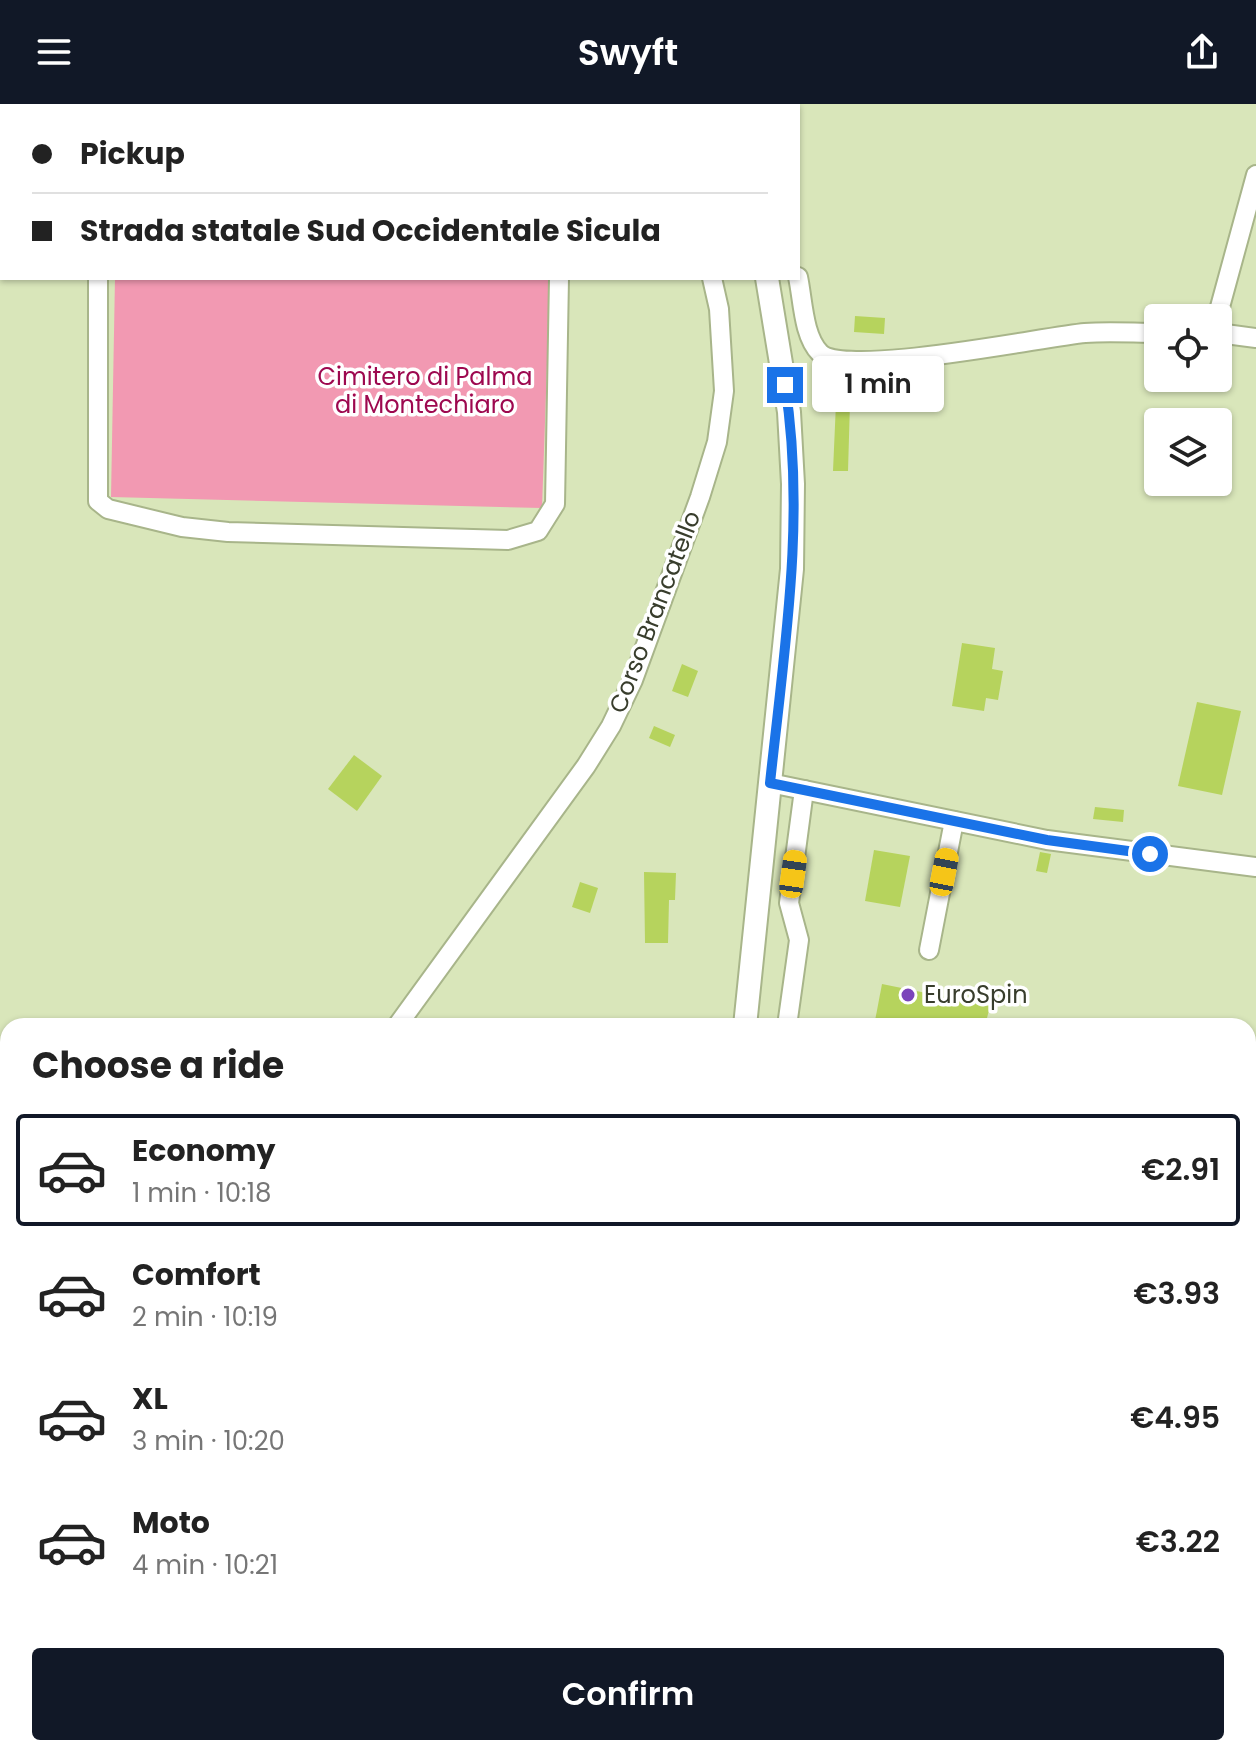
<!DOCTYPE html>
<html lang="en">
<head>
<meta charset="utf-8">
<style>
  body { margin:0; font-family:Poppins,sans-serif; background:#f6f6f6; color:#222; height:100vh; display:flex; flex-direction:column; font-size:30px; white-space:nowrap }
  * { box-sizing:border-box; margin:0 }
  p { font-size:26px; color:#767676 }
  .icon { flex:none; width:44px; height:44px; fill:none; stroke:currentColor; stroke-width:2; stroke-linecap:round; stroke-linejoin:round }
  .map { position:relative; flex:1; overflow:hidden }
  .side { position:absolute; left:0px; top:914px; width:1256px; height:738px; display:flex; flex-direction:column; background:#fff; border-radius:24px 24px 0 0; box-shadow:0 2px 6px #0004 }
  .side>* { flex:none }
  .guide { position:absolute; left:0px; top:0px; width:800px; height:176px; box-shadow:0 2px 6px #0004; display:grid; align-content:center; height:176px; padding:0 32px; background:#fff }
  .buttons { position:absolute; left:1144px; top:200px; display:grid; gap:16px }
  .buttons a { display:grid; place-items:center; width:88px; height:88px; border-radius:8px; background:#fff; box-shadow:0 2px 6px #0004; font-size:40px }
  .end { position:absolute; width:36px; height:36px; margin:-18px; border:10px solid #1a73e8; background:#fff; box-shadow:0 0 0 4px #fff }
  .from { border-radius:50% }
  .bubble { position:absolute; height:56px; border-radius:8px; background:#fff; box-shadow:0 2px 6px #0004; font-size:26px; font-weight:600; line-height:56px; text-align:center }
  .car { position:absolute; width:24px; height:48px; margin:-24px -12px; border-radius:10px; box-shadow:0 0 6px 2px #0007; background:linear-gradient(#f5c518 24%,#345 0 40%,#f5c518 0 76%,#345 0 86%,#f5c518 0) }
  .guide b { display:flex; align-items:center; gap:28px; height:76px; font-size:30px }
  .guide b+b { border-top:2px solid #e0e0e0 }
  .guide i { width:20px; height:20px; background:#222 }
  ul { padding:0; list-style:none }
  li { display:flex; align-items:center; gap:24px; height:112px; margin:0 16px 12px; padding:0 16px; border:4px solid transparent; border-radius:8px }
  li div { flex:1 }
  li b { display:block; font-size:30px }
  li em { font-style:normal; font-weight:600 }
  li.on { border-color:#111827 }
  li>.icon { width:72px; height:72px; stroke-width:1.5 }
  h2 { padding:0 32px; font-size:36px; line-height:96px }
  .cta { display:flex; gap:16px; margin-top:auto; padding:16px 32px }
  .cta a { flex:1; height:92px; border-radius:8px; background:#111827; color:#fff; font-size:32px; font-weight:600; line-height:92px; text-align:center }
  header { display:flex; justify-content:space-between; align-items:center; height:104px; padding:0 32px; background:#111827; color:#fff; font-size:36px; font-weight:600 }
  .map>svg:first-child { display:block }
</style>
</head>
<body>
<header><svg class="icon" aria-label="menu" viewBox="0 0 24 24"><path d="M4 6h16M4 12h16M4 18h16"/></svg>Swyft<svg class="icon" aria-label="share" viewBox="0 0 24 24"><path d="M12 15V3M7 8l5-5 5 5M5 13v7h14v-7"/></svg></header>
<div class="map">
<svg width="1256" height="1651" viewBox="0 0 1256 1651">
  <rect width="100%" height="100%" fill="#d9e6ba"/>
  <!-- green -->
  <path fill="#f299b2" d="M115,174h435l-8,230 -431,-11z"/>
  <!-- building -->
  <g fill="#b6d35d">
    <path d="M855,212l30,2 -1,16 -30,-2z"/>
    <path d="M876,275l1,24h-27l-2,68h-15l4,-91z"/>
    <path d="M962,539l33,5 -3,21 11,2 -5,29 -12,-2 -2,13 -32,-5z"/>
    <path d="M682,560l16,7 -10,26 -16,-6z"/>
    <path d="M1197,598l44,9 -19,84 -44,-9z"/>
    <path d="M654,622l21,9 -5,12 -21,-9z"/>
    <path d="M354,651l28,21 -25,35 -29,-22z"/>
    <path d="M1095,703l29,3 -1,12 -30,-3z"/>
    <path d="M874,746l36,6 -10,51 -35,-6z"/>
    <path d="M1040,748l11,2 -4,19 -11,-2z"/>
    <path d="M644,768l32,1 -1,27h-6l-1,43h-23z"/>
    <path d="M580,778l18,6 -8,25 -18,-6z"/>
    <path d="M882,880l108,22 -5,20h-111z"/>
  </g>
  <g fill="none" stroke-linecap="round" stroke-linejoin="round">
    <defs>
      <g id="minor">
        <path d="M30,0v2"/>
        <path d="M629,0l1,2"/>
        <path d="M756,0l1,2"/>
        <path d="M686,2v-2"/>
        <path d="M0,92l2,-6"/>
        <path d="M798,173c5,23 5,59 22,76 26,25 222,-16 265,-20 24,-2 49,0 73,0"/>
        <path d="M98,174v223l10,8 74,18 46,5 280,8 30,-9 17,-27 4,-226"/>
        <path d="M1217,214l39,-143"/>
        <path d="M1218,229l38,5"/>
        <path d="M770,679l277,57 209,27"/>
        <path d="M929,846l25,-129"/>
        <path d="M397,922l189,-260 25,-40 22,-46 67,-183 17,-55 7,-51 -5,-82 -7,-31"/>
        <path d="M787,922l12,-86 -10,-37 15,-113"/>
        <path d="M0,1065l8,-1"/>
        <path d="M0,1132h8"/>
        <path d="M0,1181h8"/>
        <path d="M0,1231h8"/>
        <path d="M1248,1255l8,-2"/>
        <path d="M0,1277h8"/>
        <path d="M0,1324h8"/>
        <path d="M0,1370h8"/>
        <path d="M0,1417l8,-1"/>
        <path d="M0,1465h8"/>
        <path d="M0,1516l8,-1"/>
        <path d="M0,1561h8"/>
        <path d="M0,1624v2"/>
        <path d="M83,1651l4,-7"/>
        <path d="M207,1651l1,-7"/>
        <path d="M333,1651v-7"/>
      </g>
      <g id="major">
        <path d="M737,0v2"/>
        <path d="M745,922l47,-457 1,-85 -4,-72 -22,-134"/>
        <path d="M673,1651l1,-7"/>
      </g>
    </defs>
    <!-- minor casing -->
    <use href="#minor" stroke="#a8b58a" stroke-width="22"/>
    <!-- major casing -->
    <use href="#major" stroke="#a8b58a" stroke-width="26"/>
    <!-- minor -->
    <use href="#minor" stroke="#fff" stroke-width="18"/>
    <!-- major -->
    <use href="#major" stroke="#fff" stroke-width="22"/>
  </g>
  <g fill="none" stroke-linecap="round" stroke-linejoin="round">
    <!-- route -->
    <path stroke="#1a73e8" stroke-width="10" d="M785,281c21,132 -1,267 -15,398l277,57 103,14"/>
  </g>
  <!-- markers -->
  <circle fill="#7b44bb" stroke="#fff" stroke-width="3" cx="908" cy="891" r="8"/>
  <g text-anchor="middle" stroke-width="7" stroke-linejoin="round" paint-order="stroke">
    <!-- park labels -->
    <g font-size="24" fill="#9d084f" stroke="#fff">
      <text x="425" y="281">Cimitero di Palma<tspan x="425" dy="28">di Montechiaro</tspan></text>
    </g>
    <!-- street labels -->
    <g font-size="24" fill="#383d2c" stroke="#fff">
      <text transform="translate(655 508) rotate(-69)" y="8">Corso Brancatello</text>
    </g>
    <!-- poi labels -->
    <g font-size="24" fill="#383d2c" stroke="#fff" text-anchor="start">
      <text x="924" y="899">EuroSpin</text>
    </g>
  </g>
</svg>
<div class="buttons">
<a><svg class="icon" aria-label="locate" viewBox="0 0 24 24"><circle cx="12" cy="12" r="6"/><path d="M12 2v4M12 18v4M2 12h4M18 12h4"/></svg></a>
<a><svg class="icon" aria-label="layers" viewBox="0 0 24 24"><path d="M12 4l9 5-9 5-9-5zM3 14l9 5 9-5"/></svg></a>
</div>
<i class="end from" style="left:1150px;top:750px"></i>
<i class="end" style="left:785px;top:281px"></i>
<div class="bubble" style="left:812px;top:252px;width:132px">1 min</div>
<i class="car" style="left:944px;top:768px;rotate:11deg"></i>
<i class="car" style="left:793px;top:770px;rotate:8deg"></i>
<div class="guide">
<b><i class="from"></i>Pickup</b>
<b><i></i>Strada statale Sud Occidentale Sicula</b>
</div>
<section class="side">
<h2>Choose a ride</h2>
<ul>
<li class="on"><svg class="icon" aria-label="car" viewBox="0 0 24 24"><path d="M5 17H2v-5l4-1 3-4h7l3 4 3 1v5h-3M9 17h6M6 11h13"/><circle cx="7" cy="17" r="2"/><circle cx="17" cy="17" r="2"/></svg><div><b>Economy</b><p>1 min · 10:18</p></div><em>€2.91</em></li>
<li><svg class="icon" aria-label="car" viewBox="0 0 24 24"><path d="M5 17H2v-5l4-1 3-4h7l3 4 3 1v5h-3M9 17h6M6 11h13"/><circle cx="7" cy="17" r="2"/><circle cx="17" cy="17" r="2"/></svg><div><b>Comfort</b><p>2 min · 10:19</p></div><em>€3.93</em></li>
<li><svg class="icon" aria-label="car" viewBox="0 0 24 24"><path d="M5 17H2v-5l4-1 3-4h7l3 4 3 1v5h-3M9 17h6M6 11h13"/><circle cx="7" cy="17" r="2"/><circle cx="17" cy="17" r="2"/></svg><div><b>XL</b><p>3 min · 10:20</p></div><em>€4.95</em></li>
<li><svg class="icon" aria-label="car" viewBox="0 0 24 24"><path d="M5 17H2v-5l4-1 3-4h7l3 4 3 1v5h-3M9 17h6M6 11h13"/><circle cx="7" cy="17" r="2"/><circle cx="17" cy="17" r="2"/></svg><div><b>Moto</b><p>4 min · 10:21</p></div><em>€3.22</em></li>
</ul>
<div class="cta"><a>Confirm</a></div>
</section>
</div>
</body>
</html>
